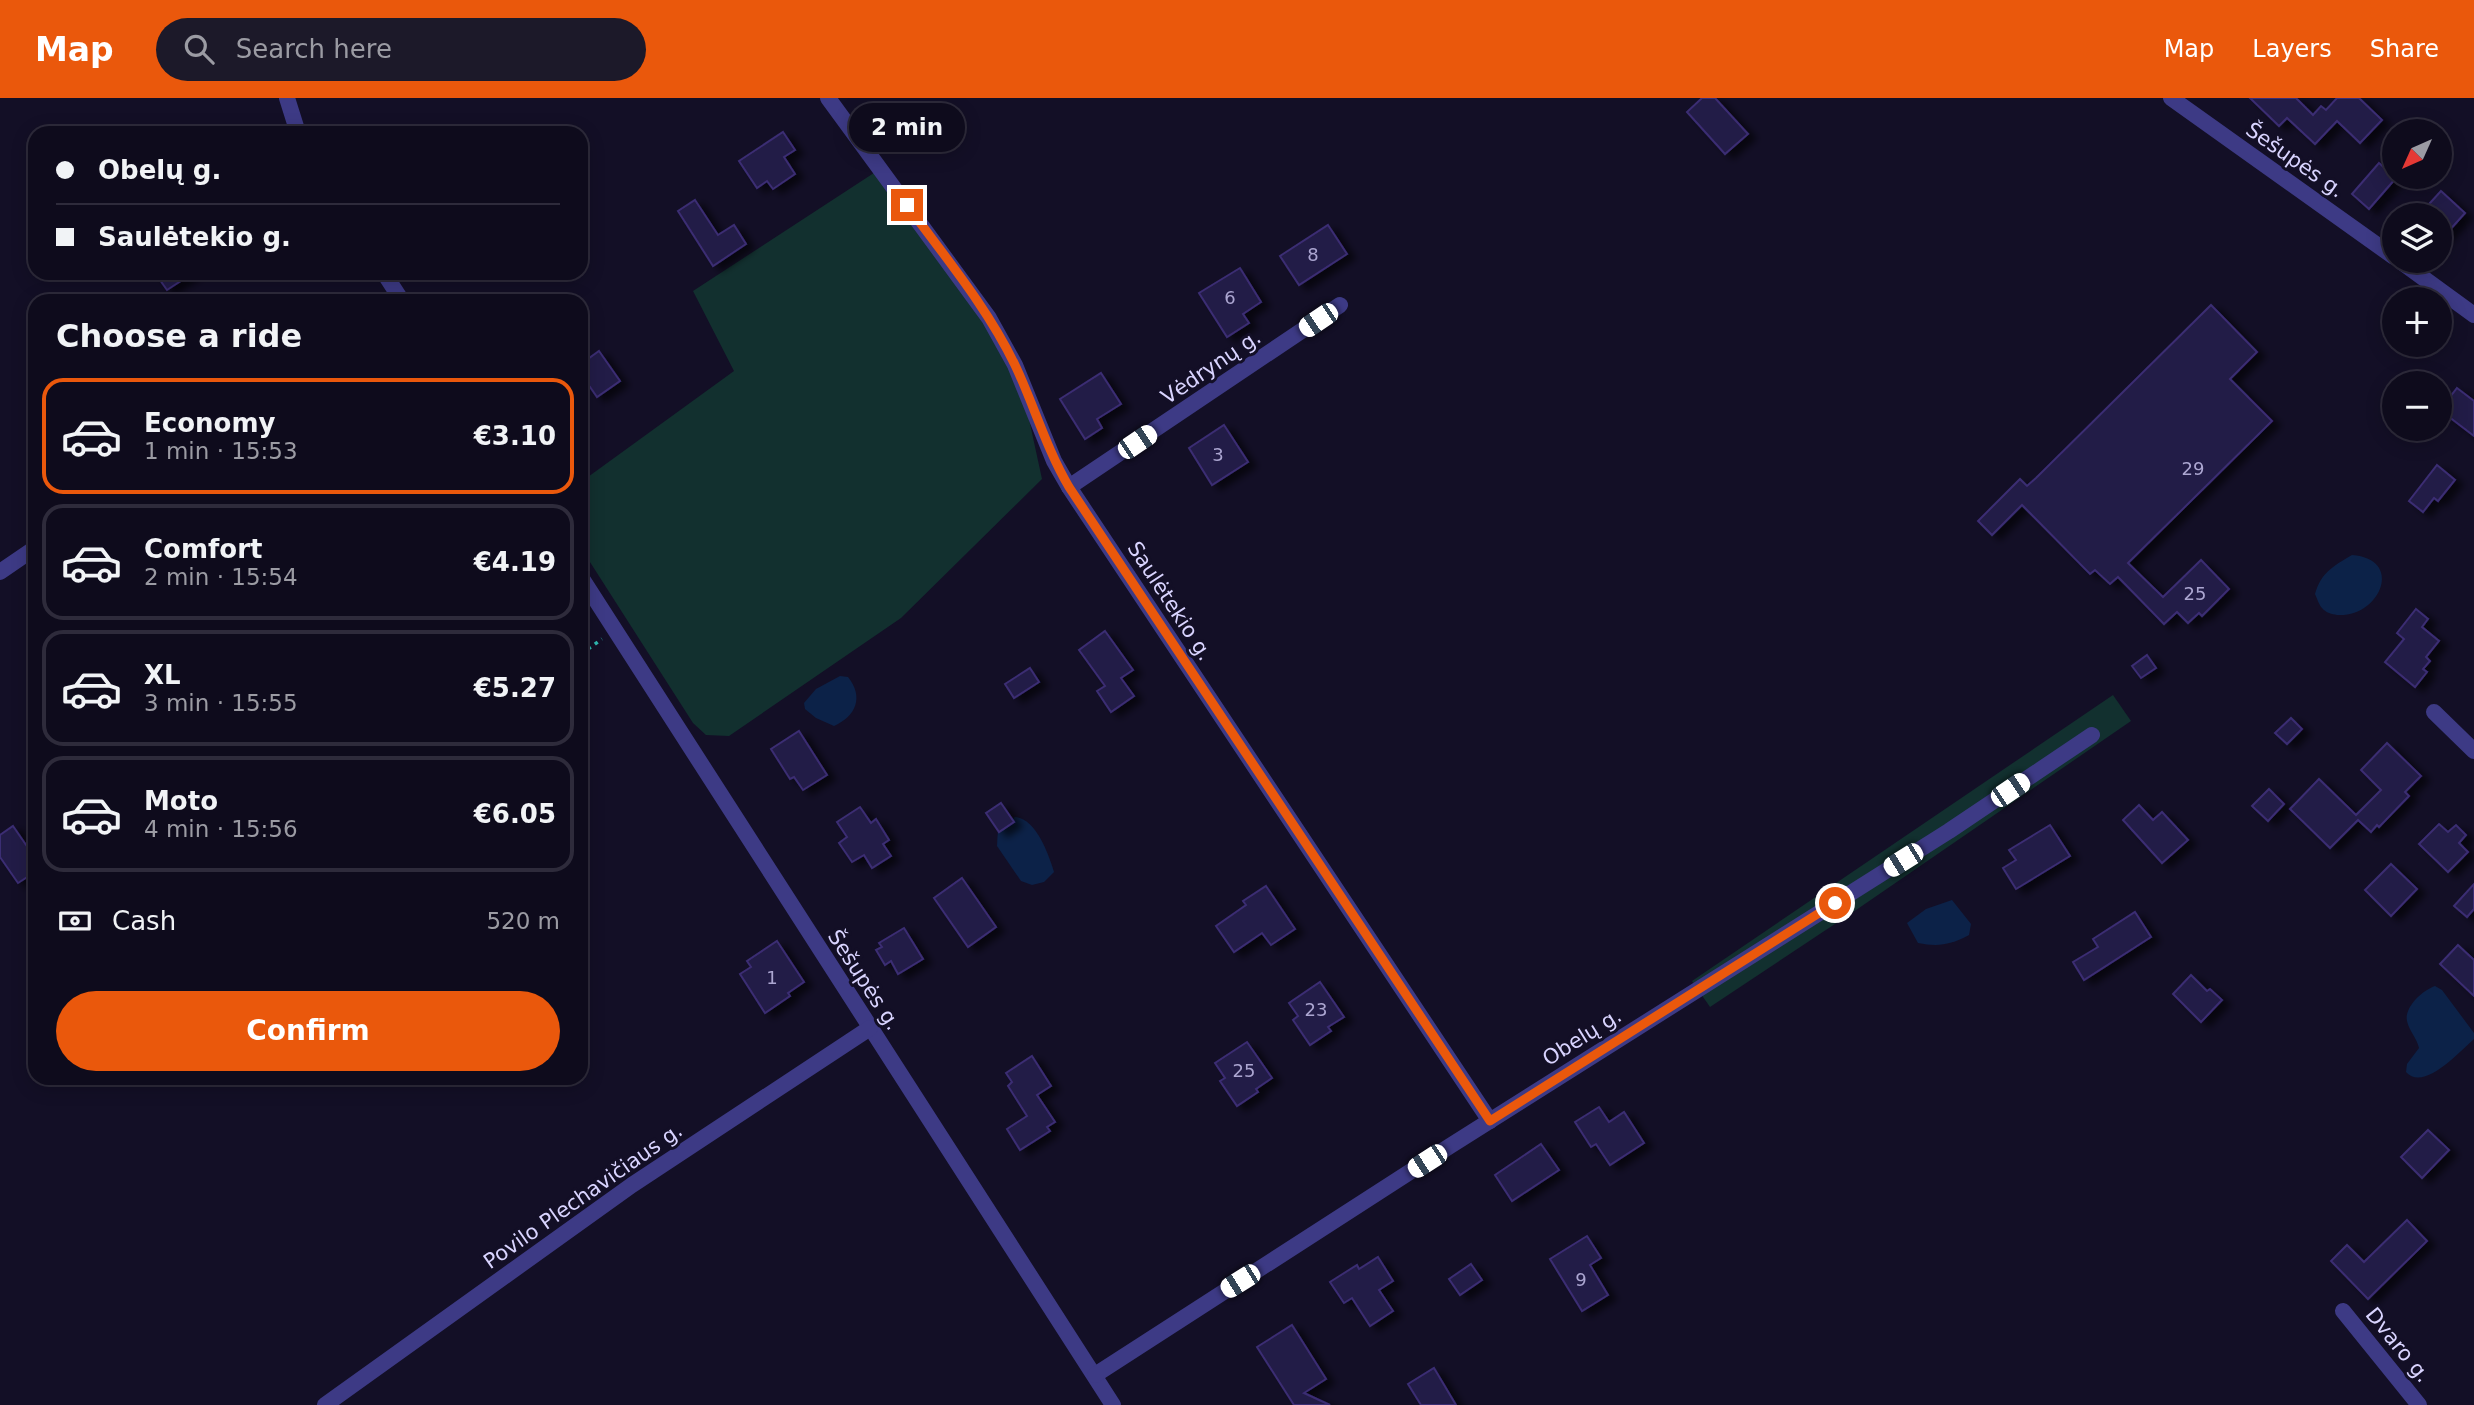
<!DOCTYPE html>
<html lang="en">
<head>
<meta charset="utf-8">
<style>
  body { margin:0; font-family:"DejaVu Sans",sans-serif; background:#1c1929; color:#f1f3f6; height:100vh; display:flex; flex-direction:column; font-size:26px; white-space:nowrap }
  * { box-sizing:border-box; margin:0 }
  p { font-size:23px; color:#9b9ba3 }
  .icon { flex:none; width:38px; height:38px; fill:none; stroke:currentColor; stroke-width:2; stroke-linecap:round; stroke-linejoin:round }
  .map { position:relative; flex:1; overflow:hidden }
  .side { position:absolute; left:28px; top:196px; width:560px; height:791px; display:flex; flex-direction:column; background:#0e0b1c; border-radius:21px; box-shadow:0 4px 18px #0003,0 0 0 2px #2e2b3b }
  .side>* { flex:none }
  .guide { position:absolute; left:28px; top:28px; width:560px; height:154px; border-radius:21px; box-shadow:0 4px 18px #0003,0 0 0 2px #2e2b3b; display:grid; align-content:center; height:154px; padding:0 28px; background:#0e0b1c }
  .needle { width:46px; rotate:225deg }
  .tools { position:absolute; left:2382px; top:21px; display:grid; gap:14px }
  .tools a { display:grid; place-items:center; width:70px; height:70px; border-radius:50%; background:#0e0b1c; box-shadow:0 4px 18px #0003,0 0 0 2px #2e2b3b; font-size:35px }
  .end { position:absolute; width:32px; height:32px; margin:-16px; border:9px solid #ea580c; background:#fff; box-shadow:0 0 0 4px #fff }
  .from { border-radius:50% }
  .bubble { position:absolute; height:49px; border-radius:24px; background:#0e0b1c; box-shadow:0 4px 18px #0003,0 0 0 2px #2e2b3b; font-size:23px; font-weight:700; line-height:49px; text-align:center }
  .car { position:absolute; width:21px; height:42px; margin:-21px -10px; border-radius:9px; box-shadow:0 0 5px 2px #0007; background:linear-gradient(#fff 24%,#345 0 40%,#fff 0 76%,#345 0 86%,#fff 0) }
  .guide b { display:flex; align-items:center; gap:24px; height:66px; font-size:26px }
  .guide b+b { border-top:2px solid #2e2b3b }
  .guide i { width:18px; height:18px; background:#f1f3f6 }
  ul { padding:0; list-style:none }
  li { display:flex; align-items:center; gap:21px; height:116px; margin:0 14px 10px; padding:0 14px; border:4px solid #2e2b3b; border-radius:21px }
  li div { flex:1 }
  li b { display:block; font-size:26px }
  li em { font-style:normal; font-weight:700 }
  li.selected { border-color:#ea580c }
  li>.icon { width:63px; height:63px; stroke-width:1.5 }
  h2 { padding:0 28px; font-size:32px; line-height:84px }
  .pay { display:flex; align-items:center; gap:18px; height:77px; padding:0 28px; font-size:26px }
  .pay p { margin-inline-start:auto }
  .primary-button { display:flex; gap:14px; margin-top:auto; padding:14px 28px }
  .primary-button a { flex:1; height:80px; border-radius:42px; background:#ea580c; color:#fff; font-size:28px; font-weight:700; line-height:80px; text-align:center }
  header { display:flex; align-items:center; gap:42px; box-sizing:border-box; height:98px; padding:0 35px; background:#ea580c; color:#fff }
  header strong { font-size:33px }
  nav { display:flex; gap:38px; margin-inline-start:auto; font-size:24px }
  .search { width:490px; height:63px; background:#1c1929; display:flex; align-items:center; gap:18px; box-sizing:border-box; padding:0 24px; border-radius:38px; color:#9b9ba3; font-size:26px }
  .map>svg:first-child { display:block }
</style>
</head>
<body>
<header>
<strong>Map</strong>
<div class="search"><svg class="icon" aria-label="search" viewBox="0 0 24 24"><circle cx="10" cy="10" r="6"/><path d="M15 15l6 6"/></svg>Search here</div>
<nav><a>Map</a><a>Layers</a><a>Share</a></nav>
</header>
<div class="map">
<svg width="2474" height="1307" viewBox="0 0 2474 1307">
  <defs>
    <filter id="shadow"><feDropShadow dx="8" dy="4.5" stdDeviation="3.5" flood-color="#0009"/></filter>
  </defs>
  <rect width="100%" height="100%" fill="#130f26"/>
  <!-- green -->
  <g fill="#12302f">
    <path d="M880,71l134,181 28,129 -141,139 -172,118 -23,-1 -13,-12 -112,-175v-66l153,-111 -41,-80z"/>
    <path d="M2113,597l18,26 -272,187 -149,99 -18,-26z"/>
  </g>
  <!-- water -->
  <g fill="#0c2248">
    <path d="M2352,457c53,4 28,63 -15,60 -5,-1 -11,-2 -15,-7 -3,-3 -5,-10 -7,-14 6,-21 18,-28 37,-39z"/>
    <path d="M840,578l8,1c16,20 8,39 -14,49l-18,-8 -11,-9 -1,-6 12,-14z"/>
    <path d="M1015,719c21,2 33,36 39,55l-10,10 -12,3 -11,-4 -24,-35 1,-18z"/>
    <path d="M1952,802l19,24 -2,11c-19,10 -31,12 -51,8l-11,-20 19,-14z"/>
    <path d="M2435,888l7,4 32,43v6c-15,13 -50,53 -68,33l1,-8 12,-16c-2,-10 -10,-17 -12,-27 -3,-14 16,-31 28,-35z"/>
  </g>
  <!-- building -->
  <g fill="#241b47" stroke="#3b2d73" stroke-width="2" filter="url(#shadow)">
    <path d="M1702,0h13l33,36 -23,20 -38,-42z"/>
    <path d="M2250,0h46l17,17 8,-9 5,4 11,-12h22l23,22 -22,23 -23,-22 -22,23 -28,-26 -8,8z"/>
    <path d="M783,34l12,18 -11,7 11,17 -22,15 -6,-8 -10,7 -18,-27z"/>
    <path d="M2379,65l17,15 -27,31 -17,-15z"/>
    <path d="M2441,93l24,22 -25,28v-26h-21z"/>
    <path d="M695,102l23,35 16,-10 12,19 -33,22 -35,-55z"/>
    <path d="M1328,127l19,29 -48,31 -19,-29z"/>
    <path d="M1240,170l21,34 -18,12 6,9 -22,14 -28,-44z"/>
    <path d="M155,175h38l-26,17z"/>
    <path d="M2211,207l46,47 -27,27 42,42 -144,142 35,34 38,-37 28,29 -27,27 -3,-3 -11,10 -11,-11 -13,12 -46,-47 -8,7 -15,-14 -5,4 -68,-69 -30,30 -14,-14 42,-42 7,7 9,-8z"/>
    <path d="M599,253l21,30 -23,16 -16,-23v-10z"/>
    <path d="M1101,275l20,31 -24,15 5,9 -17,11 -25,-40z"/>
    <path d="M2457,290l17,13v35l-34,-26z"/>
    <path d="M1224,327l24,37 -36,23 -23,-37z"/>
    <path d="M2437,367l18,15 -17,21 -4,-3 -11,14 -14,-11z"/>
    <path d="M2416,511l12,10 -6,8 17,14 -13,16 4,4 -7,8 4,3 -12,15 -30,-25 19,-23 -7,-6z"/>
    <path d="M1105,533l28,39 -12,8 13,18 -23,16 -14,-21 8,-5 -26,-36z"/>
    <path d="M2147,557l9,13 -15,10 -9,-12z"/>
    <path d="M1030,570l9,14 -25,16 -9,-14z"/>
    <path d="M2291,620l11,11 -15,15 -12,-11z"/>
    <path d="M799,633l28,44 -24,15 -9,-13 -4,2 -19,-30z"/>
    <path d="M2387,645l34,33 -16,16 4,4 -30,31 -2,-2 -6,7 -13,-12 -28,28 -40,-39 29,-30 37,36 25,-25 -20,-20z"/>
    <path d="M2269,691l15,15 -16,17 -16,-15z"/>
    <path d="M1001,705l13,19 -15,10 -13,-19z"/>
    <path d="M2139,707l14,15 9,-8 26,28 -26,23 -39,-43z"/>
    <path d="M860,709l11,16 5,-4 13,21 -6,4 8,12 -19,12 -8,-13 -12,7 -13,-19 8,-6 -10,-15z"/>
    <path d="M2439,726l9,8 8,-7 10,10 -7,8 9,9 -20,20 -29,-28z"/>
    <path d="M2050,727l20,31 -54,33 -13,-21 13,-8 -7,-10z"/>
    <path d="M13,728l22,32v14l-17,11 -18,-26v-22z"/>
    <path d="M2391,766l26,25 -26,27 -26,-26z"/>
    <path d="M962,780l34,49 -28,20 -34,-49z"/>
    <path d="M2474,786v25l-7,8 -13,-11z"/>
    <path d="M1266,788l29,43 -24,16 -9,-12 -28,19 -18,-26 30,-21 -3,-4z"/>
    <path d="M2135,814l16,25 -67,43 -11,-18 25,-15 -5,-8z"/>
    <path d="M904,830l19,31 -25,15 -7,-13 -6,4 -9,-15 6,-3 -3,-4z"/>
    <path d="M777,843l27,41 -16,11 2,3 -25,17 -25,-39 11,-7 -4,-6z"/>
    <path d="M2458,847l16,15v36l-34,-32z"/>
    <path d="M2191,877l16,16 3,-2 12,11 -21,22 -28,-28z"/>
    <path d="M1320,884l24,35 -16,10 3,4 -21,14 -17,-25 5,-4 -9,-13z"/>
    <path d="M1247,944l25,36 -16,11 2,3 -21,14 -17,-25 5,-3 -10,-15z"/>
    <path d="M1032,958l19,30 -14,9 18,27 -8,5 3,4 -30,19 -13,-21 20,-13 -19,-30 4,-4 -6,-9z"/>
    <path d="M1599,1009l10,15 15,-10 20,31 -34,22 -14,-21 -5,3 -16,-25z"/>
    <path d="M2428,1032l21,20 -27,28 -21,-21z"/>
    <path d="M1541,1046l18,26 -47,31 -17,-26z"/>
    <path d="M2407,1122l20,21 -59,58 -37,-38 16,-16 17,17z"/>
    <path d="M1587,1138l14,22 -11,7 18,30 -26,16 -32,-52z"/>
    <path d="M1378,1159l15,24 -14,9 14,21 -23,15 -18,-28 -8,5 -14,-21 27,-17 2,4z"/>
    <path d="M1471,1166l11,16 -22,15 -11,-16z"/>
    <path d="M1292,1227l34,54 -22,14 26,12h-36l-37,-58z"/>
    <path d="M1434,1270l22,37h-35l-13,-21z"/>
  </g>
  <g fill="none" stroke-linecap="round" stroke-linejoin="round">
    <!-- path -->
    <path stroke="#2fb8b0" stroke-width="3.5" stroke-dasharray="3.5 5" stroke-linecap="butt" d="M581,556l21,-15"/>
    <!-- minor -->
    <g stroke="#3d3a85" stroke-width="16">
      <path d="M287,0l11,35"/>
      <path d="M828,0l161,220 26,47 39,96 15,26 421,634"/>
      <path d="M2171,0l223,159"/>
      <path d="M2400,163l74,54"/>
      <path d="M384,175l18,28"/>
      <path d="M1069,389l271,-182"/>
      <path d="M0,474l35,-24"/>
      <path d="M581,479l532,828"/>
      <path d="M2434,614l40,39"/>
      <path d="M2343,1213l76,94"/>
      <path d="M1095,1277l355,-229 499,-315 143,-96"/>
      <path d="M325,1307l307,-220 238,-157"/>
    </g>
  </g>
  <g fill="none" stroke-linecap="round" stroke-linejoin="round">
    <!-- route -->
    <path stroke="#ea580c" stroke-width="9" d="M907,107c38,52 80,102 108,160 19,40 31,83 54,122l421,634 345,-218"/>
  </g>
  <g text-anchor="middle" stroke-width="6" stroke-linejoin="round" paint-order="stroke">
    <!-- number labels -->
    <g font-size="18" fill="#aca6d1">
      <text x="1313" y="163">8</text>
      <text x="1230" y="206">6</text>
      <text x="1218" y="363">3</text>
      <text x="2193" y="377">29</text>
      <text x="2195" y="502">25</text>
      <text x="772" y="886">1</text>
      <text x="1316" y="918">23</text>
      <text x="1244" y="979">25</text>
      <text x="1581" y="1188">9</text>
    </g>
    <!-- street labels -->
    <g font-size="21" fill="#d9d4ff" stroke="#130f26">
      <text transform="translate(2295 62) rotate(35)" y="7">Šešupės g.</text>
      <text transform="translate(1211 269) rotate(-34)" y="7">Vėdrynų g.</text>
      <text transform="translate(1170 503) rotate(57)" y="7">Saulėtekio g.</text>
      <text transform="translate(864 882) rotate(57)" y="7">Šešupės g.</text>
      <text transform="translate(1582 939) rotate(-32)" y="7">Obelų g.</text>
      <text transform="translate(583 1098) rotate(-35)" y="7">Povilo Plechavičiaus g.</text>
      <text transform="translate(2398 1247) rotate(51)" y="7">Dvaro g.</text>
    </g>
  </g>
</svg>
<div class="tools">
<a><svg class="needle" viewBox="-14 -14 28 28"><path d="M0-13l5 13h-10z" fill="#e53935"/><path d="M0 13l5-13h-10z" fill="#9b9ba3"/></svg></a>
<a><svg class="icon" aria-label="layers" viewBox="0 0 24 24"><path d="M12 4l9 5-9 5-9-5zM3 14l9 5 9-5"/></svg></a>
<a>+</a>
<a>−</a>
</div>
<i class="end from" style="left:1835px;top:805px"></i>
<i class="end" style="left:907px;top:107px"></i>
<div class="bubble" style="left:849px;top:5px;width:116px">2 min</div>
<i class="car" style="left:1318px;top:222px;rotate:236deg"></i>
<i class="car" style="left:1137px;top:344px;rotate:56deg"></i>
<i class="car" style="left:2010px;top:692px;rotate:56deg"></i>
<i class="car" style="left:1903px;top:762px;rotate:238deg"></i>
<i class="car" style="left:1427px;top:1063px;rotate:237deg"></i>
<i class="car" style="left:1240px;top:1183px;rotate:238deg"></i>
<div class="guide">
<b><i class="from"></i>Obelų g.</b>
<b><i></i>Saulėtekio g.</b>
</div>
<section class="side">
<h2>Choose a ride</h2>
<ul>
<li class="selected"><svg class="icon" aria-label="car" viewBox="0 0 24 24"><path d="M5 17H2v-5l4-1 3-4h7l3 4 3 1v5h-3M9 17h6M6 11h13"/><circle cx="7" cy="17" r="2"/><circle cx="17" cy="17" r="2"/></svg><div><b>Economy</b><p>1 min · 15:53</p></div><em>€3.10</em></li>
<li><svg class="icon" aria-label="car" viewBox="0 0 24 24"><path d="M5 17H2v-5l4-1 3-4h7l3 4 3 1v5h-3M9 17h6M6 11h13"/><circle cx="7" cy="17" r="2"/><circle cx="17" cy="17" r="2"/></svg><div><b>Comfort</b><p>2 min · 15:54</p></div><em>€4.19</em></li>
<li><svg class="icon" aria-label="car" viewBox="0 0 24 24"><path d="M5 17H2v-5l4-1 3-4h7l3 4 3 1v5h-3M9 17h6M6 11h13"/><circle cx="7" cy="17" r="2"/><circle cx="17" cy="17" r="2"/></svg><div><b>XL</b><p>3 min · 15:55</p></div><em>€5.27</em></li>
<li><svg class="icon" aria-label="car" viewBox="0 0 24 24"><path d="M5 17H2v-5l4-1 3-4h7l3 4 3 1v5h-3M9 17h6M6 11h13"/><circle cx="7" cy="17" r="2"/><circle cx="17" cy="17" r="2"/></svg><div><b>Moto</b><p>4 min · 15:56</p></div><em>€6.05</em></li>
</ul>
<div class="pay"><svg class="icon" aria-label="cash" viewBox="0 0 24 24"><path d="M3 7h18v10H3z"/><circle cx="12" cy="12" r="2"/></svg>Cash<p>520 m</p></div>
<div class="primary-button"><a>Confirm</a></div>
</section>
</div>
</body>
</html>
